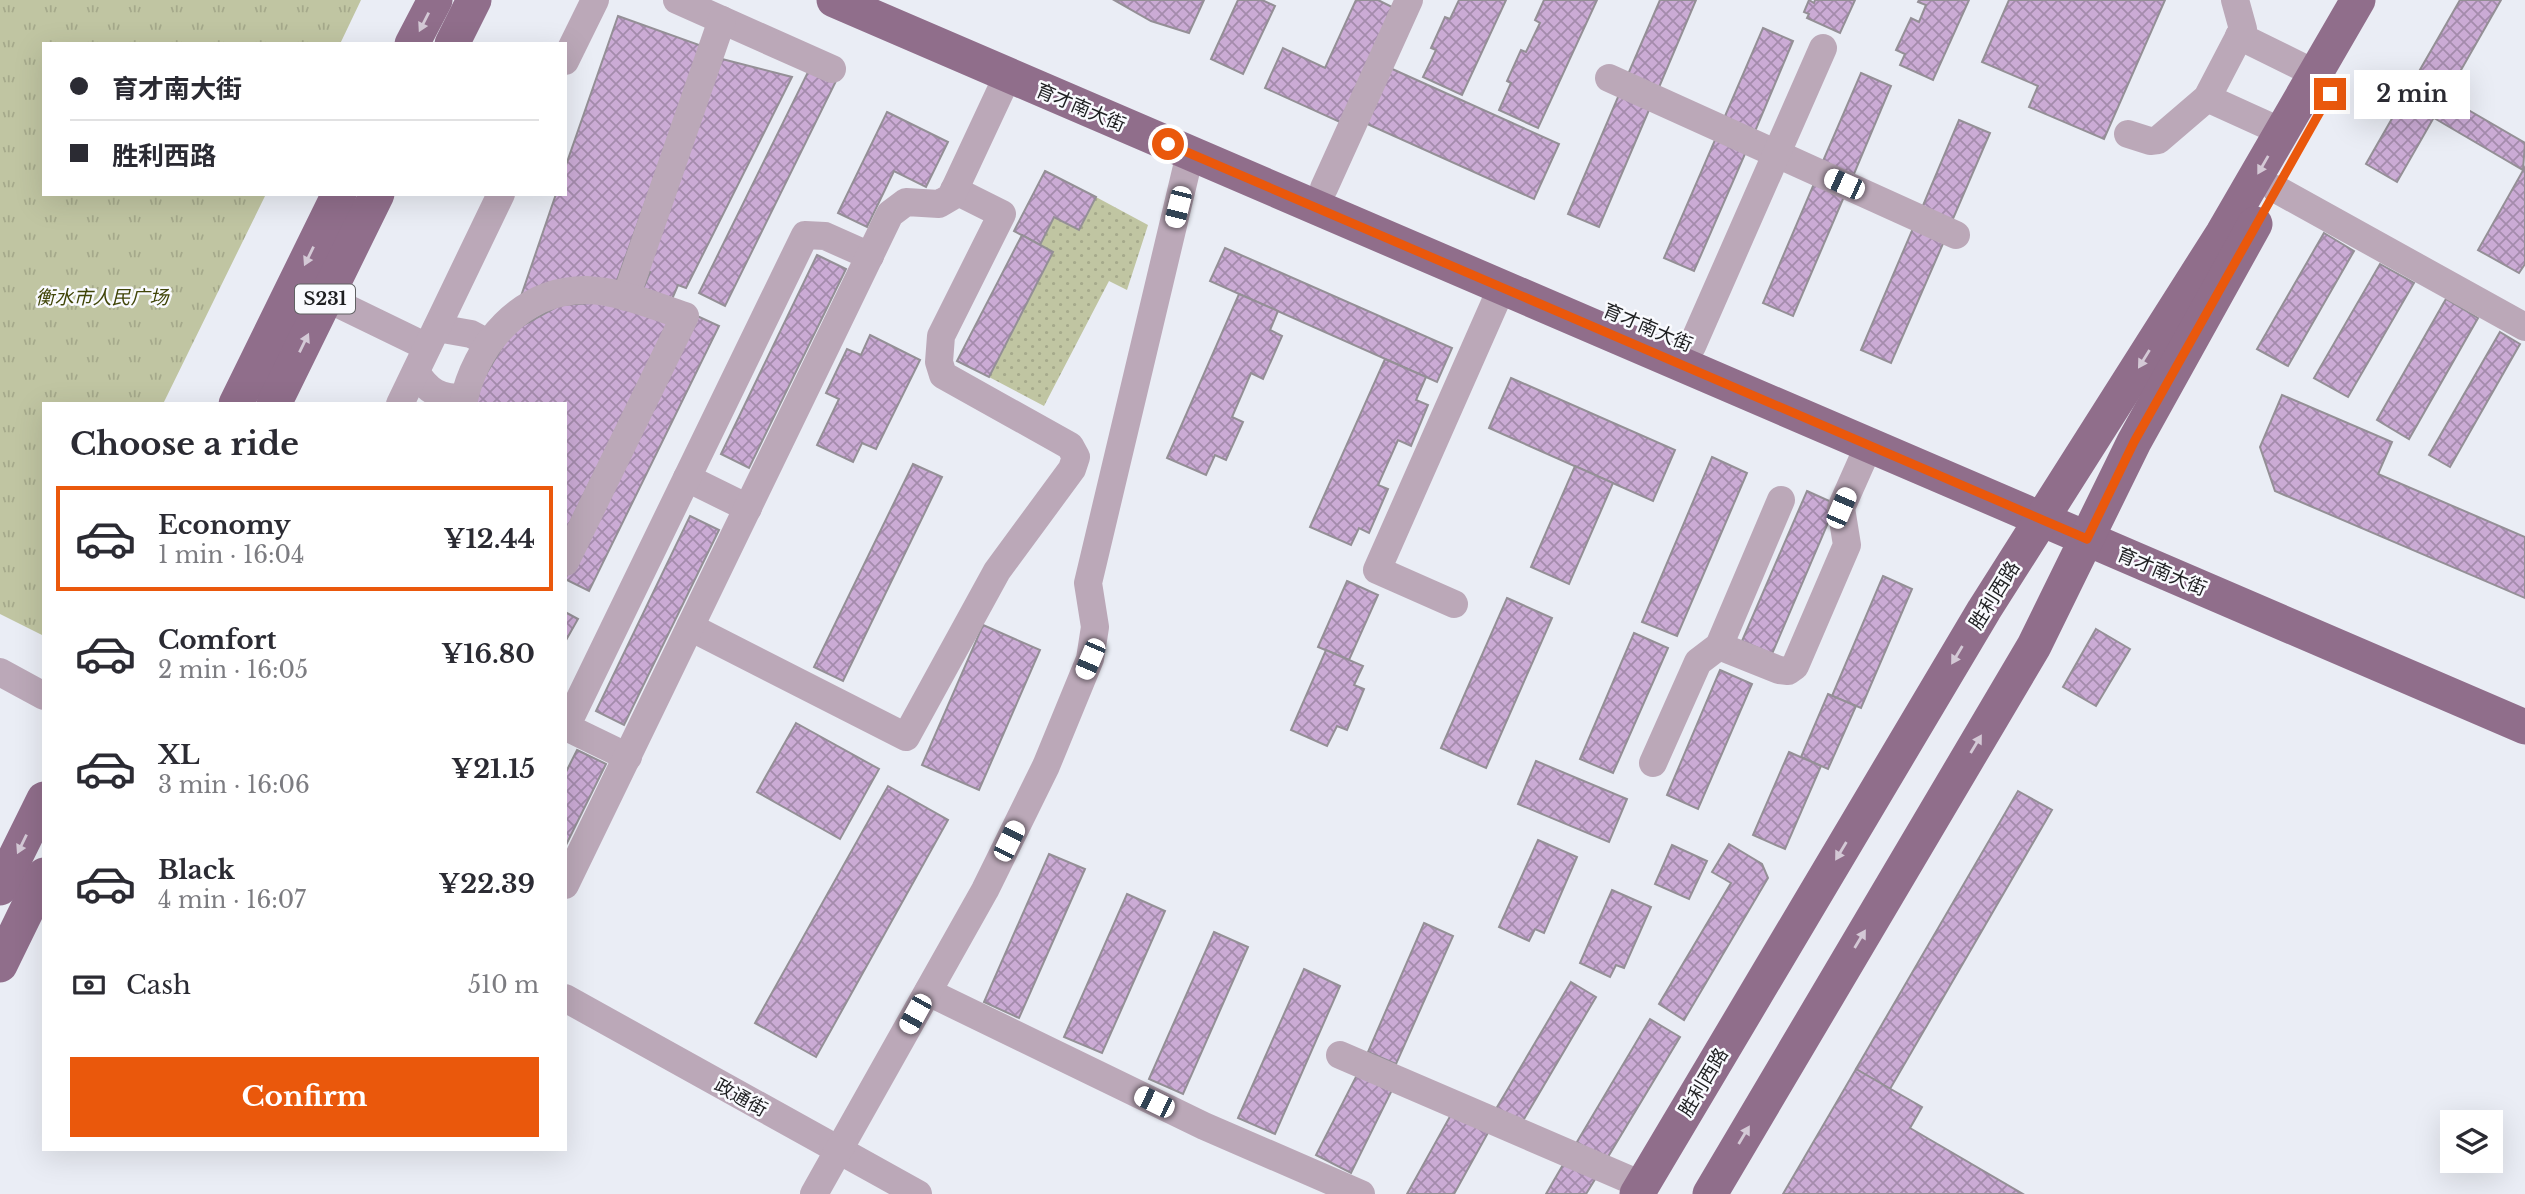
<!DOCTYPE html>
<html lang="en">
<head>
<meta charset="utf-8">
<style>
  body { margin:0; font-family:"Libre Baskerville","Noto Sans SC",serif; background:#f2f2f3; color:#2b2b33; height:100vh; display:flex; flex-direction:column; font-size:26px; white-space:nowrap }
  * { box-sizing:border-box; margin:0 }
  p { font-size:23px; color:#7c7c81 }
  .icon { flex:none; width:38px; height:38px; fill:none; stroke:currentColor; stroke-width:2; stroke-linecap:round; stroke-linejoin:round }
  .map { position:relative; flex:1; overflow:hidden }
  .details { position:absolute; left:42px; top:402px; width:525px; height:749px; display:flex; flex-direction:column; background:#fff; border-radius:0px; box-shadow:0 7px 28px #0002 }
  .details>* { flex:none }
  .banner { position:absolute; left:42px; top:42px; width:525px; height:154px; border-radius:0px; box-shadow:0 7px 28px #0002; display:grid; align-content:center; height:154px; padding:0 28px; background:#fff }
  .controls { position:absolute; left:2440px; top:1110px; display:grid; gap:14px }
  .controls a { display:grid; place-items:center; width:63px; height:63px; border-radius:0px; background:#fff; box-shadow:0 7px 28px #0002; font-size:35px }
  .end { position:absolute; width:32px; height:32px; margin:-16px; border:9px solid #ea580c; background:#fff; box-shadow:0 0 0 4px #fff }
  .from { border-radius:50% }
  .bubble { position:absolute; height:49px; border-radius:0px; background:#fff; box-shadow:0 7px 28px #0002; font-size:23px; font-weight:700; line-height:49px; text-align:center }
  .car { position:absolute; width:21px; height:42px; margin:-21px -10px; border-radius:9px; box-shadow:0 0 5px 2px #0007; background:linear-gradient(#fff 24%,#345 0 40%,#fff 0 76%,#345 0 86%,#fff 0) }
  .banner b { display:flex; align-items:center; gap:24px; height:66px; font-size:26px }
  .banner b+b { border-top:2px solid #e1e1e2 }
  .banner i { width:18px; height:18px; background:#2b2b33 }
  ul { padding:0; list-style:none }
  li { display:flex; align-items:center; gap:21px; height:105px; margin:0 14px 10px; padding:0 14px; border:4px solid transparent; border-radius:0px }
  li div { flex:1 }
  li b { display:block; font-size:26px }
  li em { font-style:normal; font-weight:700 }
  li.active { border-color:#ea580c }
  li>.icon { width:63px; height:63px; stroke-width:1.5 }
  h2 { padding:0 28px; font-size:32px; line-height:84px }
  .pay { display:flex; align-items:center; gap:18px; height:77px; padding:0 28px; font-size:26px }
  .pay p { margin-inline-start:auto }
  .primary-button { display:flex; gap:14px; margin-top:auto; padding:14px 28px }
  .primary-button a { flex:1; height:80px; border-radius:0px; background:#ea580c; color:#fff; font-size:28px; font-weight:700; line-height:80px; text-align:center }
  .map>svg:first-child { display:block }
</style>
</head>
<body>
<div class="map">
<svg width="2525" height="1194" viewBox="0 0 2525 1194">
  <defs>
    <pattern id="grass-dots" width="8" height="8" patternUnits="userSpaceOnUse" patternTransform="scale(1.75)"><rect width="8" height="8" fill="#c0c5a2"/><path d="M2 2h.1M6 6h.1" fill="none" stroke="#a5a98b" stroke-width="1.8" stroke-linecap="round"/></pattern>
    <pattern id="park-tufts" width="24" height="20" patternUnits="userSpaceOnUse" patternTransform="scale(1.75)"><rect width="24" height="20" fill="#c0c5a2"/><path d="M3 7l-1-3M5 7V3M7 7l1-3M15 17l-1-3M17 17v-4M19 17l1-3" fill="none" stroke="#a5a98b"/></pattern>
    <pattern id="building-cross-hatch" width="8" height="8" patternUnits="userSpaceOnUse" patternTransform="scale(1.75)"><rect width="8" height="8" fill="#cbabd5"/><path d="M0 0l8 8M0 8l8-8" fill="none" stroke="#a48bac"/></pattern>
  </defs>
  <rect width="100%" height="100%" fill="#eaedf5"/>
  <!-- grass -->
  <path fill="url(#grass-dots)" d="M1096,197l52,28 -21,65 -18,-9 -65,125 -55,-29 64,-125 -13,-7 14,-28 25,13z"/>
  <!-- park -->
  <path fill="url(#park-tufts)" d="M0,0h361l-21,44h-296v150h222l-103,210h-119v232l-44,-22z"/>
  <!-- building -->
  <g fill="url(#building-cross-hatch)" stroke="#948f96" stroke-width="2">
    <path d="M1114,0h90l-15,33 -38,-12z"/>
    <path d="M1238,0h24l13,6 -32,68 -32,-15z"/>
    <path d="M1356,0h22l16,8 -52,115 -77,-35 18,-40 42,20z"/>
    <path d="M1459,0h47l-44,95 -39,-18 13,-27 -5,-2 14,-31 5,2z"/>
    <path d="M1544,0h53l-59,128 -39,-18 12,-27 -4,-2 14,-31 5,2 14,-29 -5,-3z"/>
    <path d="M1660,0h36l-39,92 -31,-13z"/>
    <path d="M1809,0l5,3 1,-3h40l-15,33 -33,-15 2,-4 -5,-2z"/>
    <path d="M1919,0h50l-36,80 -33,-15 5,-11 -9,-4 15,-32 8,4 7,-17 -8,-3z"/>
    <path d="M2009,0h156l-61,139 -75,-32 9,-21 -56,-24z"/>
    <path d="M2460,0h41l-104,182 -31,-18z"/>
    <path d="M618,16l84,30 -87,240 -97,19 38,-111h9v-26z"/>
    <path d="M1763,28l30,13 -40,95 -31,-13z"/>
    <path d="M722,59l70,18 -106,211 -8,-3 -8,19 -28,-12 8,-20 -8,-3z"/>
    <path d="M810,68l26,13 -111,225 -26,-13z"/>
    <path d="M1390,68l169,76 -25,55 -169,-76z"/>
    <path d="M1861,73l30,13 -40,95 -31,-13z"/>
    <path d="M1621,90l31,13 -53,124 -31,-13z"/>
    <path d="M2446,97l79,46 -2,27 -89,-52z"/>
    <path d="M887,112l61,30 -22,45 -32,-16 -27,56 -29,-14z"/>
    <path d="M1959,120l31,13 -41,95 -30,-13z"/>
    <path d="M1718,133l30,14 -54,124 -30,-13z"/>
    <path d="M2525,167v97l-6,9 -41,-23z"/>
    <path d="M1045,171l51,26 -17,33 -25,-13 -14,28 -26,-14z"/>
    <path d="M1816,179l30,13 -53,124 -30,-13z"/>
    <path d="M1914,226l31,13 -54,124 -30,-13z"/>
    <path d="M2324,233l30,18 -66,115 -31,-17z"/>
    <path d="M1022,235l31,17 -64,125 -32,-16z"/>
    <path d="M1225,248l227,100 -15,34 -227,-101z"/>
    <path d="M817,255l29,14 -97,199 -28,-14z"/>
    <path d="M2380,264l34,19 -66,114 -34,-19z"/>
    <path d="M1239,294l39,17 -8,19 12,6 -19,43 -12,-6 -19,44 11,5 -17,38 -11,-5 -9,20 -39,-17z"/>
    <path d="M2446,299l32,19 -69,121 -32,-19z"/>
    <path d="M610,302l58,21 -103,210v-129h-93l1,-8 38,-64 49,-27z"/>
    <path d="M695,315l24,11 -130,265 -24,-12z"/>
    <path d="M2500,332l20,12 -70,123 -21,-12z"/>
    <path d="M870,335l50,25 -44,89 -14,-6 -9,19 -36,-17 22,-46 -13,-6 21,-44 14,6z"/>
    <path d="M1385,359l41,18 -10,23 12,5 -17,41 -13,-6 -20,45 10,4 -19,44 -10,-5 -8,17 -41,-18z"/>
    <path d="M1511,378l164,72 -22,51 -164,-73z"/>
    <path d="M2282,395l110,47 -14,32 147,63v61l-250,-107 -15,-44z"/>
    <path d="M1712,457l35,16 -70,163 -35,-14z"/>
    <path d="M913,464l29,13 -99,204 -29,-14z"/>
    <path d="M1575,466l38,17 -44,101 -38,-17z"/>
    <path d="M1807,491l29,13 -64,150 -30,-13z"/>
    <path d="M690,516l29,14 -95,195 -28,-14z"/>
    <path d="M1883,576l29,13 -51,119 -29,-12z"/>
    <path d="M1347,581l31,14 -29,65 -31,-13z"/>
    <path d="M1507,598l45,20 -66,150 -45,-20z"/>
    <path d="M565,612l13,7 -13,23z"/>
    <path d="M983,625l57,25 -61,140 -57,-25z"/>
    <path d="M2096,629l34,20 -34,57 -33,-19z"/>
    <path d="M1634,633l34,15 -55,125 -33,-14z"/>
    <path d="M1326,650l37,16 -9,19 10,4 -17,41 -10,-4 -10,20 -36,-16z"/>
    <path d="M1720,670l32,14 -54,125 -31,-14z"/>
    <path d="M1828,694l28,12 -28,63 -27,-12z"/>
    <path d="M796,723l83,46 -39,70 -83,-47z"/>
    <path d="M577,750l29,14 -41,83v-73z"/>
    <path d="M1789,752l32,14 -36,83 -32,-14z"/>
    <path d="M1536,761l91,38 -18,43 -91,-38z"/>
    <path d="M888,786l60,34 -132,237 -61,-34z"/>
    <path d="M2018,791l34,19 -162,279 -34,-20z"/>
    <path d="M1538,840l39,17 -33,76 -9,-4 -6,12 -30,-14z"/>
    <path d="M1729,844l33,20 6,14 -84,142 -25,-16 72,-121 -19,-11z"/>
    <path d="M1672,845l35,16 -18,38 -34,-15z"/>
    <path d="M1049,854l36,15 -66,149 -35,-16z"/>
    <path d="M1612,890l39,17 -27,61 -8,-3 -6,12 -30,-14z"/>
    <path d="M1127,894l38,17 -63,142 -38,-16z"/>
    <path d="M1424,923l29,13 -57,128 -28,-12z"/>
    <path d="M1214,932l34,15 -65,147 -34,-15z"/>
    <path d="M1304,969l36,17 -65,148 -37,-16z"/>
    <path d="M1571,982l25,15 -75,127 -25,-15z"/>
    <path d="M1650,1019l30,18 -74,123 -29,-18z"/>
    <path d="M1856,1069l66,38 -12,21 113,66h-240z"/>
    <path d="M1359,1071l34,17 -42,85 -35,-18z"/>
    <path d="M1453,1111l36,20 -35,63h-47z"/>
    <path d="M1567,1158l30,18 -11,18h-40z"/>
  </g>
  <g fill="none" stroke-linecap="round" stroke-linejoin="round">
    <!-- minor -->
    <g stroke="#bba8b8" stroke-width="28">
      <path d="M677,0l155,69"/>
      <path d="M2239,36l77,38"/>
      <path d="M565,61l30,-61"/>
      <path d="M1609,78l347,157"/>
      <path d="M2207,98l75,34"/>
      <path d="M2128,134l22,7 8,-1 49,-42 36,-69 -8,-29"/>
      <path d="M1324,188l85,-188"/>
      <path d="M2276,189l249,138"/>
      <path d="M626,297l96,-277"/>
      <path d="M326,298l101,49"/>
      <path d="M437,328l34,6 17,9"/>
      <path d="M1692,346l131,-298"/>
      <path d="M416,372c12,20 24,26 48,26"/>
      <path d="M400,404l101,-210"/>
      <path d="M463,404c12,-59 58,-115 124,-114 33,1 67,16 98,26l-120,246"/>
      <path d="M687,478l61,30"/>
      <path d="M1454,604l-77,-34 125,-283"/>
      <path d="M690,627l216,110 91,-166 75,-102 4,-12 -6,-11 -127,-71 -4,-13 2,-26 61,-122 -48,-24"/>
      <path d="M1719,646l60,24 9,1 7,-5 52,-121 -6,-37 28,-63"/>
      <path d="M0,672l44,24"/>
      <path d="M628,757l-62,-30 239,-492 20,1 45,20"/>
      <path d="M1653,763l45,-101 21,-16 62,-146"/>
      <path d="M565,885l325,-671 16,-12 33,2 12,-7 57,-122"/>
      <path d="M928,992l276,134 157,68"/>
      <path d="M565,998l353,196"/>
      <path d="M1340,1055l302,130"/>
      <path d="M814,1194l171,-304 61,-124 44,-107 5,-32 -7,-44 102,-429"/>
    </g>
    <!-- major -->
    <g stroke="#906e8b" stroke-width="35">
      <path d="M834,0l1691,727"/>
      <path d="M412,44l23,-44"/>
      <path d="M452,44l22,-44"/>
      <path d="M236,404l103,-210"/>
      <path d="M274,404l103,-210"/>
      <path d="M0,888l44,-89"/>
      <path d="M0,965l44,-90"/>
      <path d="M1637,1194l347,-584 239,-377 135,-233"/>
      <path d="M1710,1194l324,-548 100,-204 121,-218"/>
    </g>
  </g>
  <!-- one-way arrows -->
  <defs><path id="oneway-solid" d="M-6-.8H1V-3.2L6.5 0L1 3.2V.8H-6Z" transform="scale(1.75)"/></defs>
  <g fill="#d4c9d6">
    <use href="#oneway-solid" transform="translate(424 22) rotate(117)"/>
    <use href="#oneway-solid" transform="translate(2263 165) rotate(120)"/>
    <use href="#oneway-solid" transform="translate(309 256) rotate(116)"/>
    <use href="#oneway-solid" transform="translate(304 343) rotate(-64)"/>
    <use href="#oneway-solid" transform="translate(2144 359) rotate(122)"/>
    <use href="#oneway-solid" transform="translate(1957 655) rotate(121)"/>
    <use href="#oneway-solid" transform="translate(1976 744) rotate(-59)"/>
    <use href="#oneway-solid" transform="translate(22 844) rotate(116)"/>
    <use href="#oneway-solid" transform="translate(1841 851) rotate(121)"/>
    <use href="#oneway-solid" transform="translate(1860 939) rotate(-59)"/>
    <use href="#oneway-solid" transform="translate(1744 1135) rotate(-59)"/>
  </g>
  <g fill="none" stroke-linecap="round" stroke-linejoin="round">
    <!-- route -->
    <path stroke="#ea580c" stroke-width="9" d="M1168,144l919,395 47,-97 196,-348"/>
  </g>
  <g text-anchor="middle" stroke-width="5" stroke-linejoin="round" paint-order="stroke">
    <!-- shield labels -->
    <rect fill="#f9fafe" stroke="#606163" stroke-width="2" x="295" y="284.5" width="60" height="29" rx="5"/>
    <g font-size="18" font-weight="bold" fill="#1e1f21">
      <text x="325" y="305">S231</text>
    </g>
    <!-- street labels -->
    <g font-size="19" fill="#1e1f21" stroke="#f9fafe">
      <text transform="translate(1081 107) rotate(23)" y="7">育才南大街</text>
      <text transform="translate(1648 327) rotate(23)" y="7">育才南大街</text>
      <text transform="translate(2162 571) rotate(23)" y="7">育才南大街</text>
      <text transform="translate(1994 595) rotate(-58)" y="7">胜利西路</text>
      <text transform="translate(1703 1082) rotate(-59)" y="7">胜利西路</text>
      <text transform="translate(741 1097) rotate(29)" y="7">政通街</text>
    </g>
    <!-- park labels -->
    <g font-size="19" font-style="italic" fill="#404508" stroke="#f9fafe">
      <text x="102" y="304">衡水市人民广场</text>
    </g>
  </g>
</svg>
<div class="controls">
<a><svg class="icon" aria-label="layers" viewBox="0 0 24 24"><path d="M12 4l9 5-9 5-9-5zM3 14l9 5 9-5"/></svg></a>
</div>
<i class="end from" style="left:1168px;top:144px"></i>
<i class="end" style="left:2330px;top:94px"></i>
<div class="bubble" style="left:2354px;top:70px;width:116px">2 min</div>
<i class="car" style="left:1844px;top:184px;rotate:294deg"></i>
<i class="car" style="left:1178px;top:207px;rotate:194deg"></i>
<i class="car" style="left:1841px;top:508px;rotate:23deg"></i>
<i class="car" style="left:1090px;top:659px;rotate:203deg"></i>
<i class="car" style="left:1009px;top:841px;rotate:26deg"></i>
<i class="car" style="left:915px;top:1014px;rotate:209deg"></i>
<i class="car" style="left:1154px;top:1102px;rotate:296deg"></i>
<div class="banner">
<b><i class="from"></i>育才南大街</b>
<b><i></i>胜利西路</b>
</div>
<section class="details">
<h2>Choose a ride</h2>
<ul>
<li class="active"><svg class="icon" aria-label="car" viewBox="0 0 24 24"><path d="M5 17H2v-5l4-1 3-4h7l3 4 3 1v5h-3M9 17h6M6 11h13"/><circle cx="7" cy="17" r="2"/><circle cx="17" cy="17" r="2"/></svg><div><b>Economy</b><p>1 min · 16:04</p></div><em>¥12.44</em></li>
<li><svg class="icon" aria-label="car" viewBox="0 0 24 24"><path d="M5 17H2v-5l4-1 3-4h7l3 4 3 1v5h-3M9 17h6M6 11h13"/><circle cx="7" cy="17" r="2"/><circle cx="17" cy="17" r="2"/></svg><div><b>Comfort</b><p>2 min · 16:05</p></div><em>¥16.80</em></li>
<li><svg class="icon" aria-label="car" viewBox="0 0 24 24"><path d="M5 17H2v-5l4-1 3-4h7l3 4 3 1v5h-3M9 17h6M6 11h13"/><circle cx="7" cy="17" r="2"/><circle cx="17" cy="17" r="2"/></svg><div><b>XL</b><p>3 min · 16:06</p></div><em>¥21.15</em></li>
<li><svg class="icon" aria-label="car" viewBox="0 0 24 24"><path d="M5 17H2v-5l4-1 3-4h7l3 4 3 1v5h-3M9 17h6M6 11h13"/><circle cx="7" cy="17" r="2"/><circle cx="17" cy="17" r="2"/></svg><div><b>Black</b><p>4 min · 16:07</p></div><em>¥22.39</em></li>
</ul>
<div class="pay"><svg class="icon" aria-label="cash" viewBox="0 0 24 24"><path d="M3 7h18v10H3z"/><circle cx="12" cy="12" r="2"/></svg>Cash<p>510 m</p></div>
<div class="primary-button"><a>Confirm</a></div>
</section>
</div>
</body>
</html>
